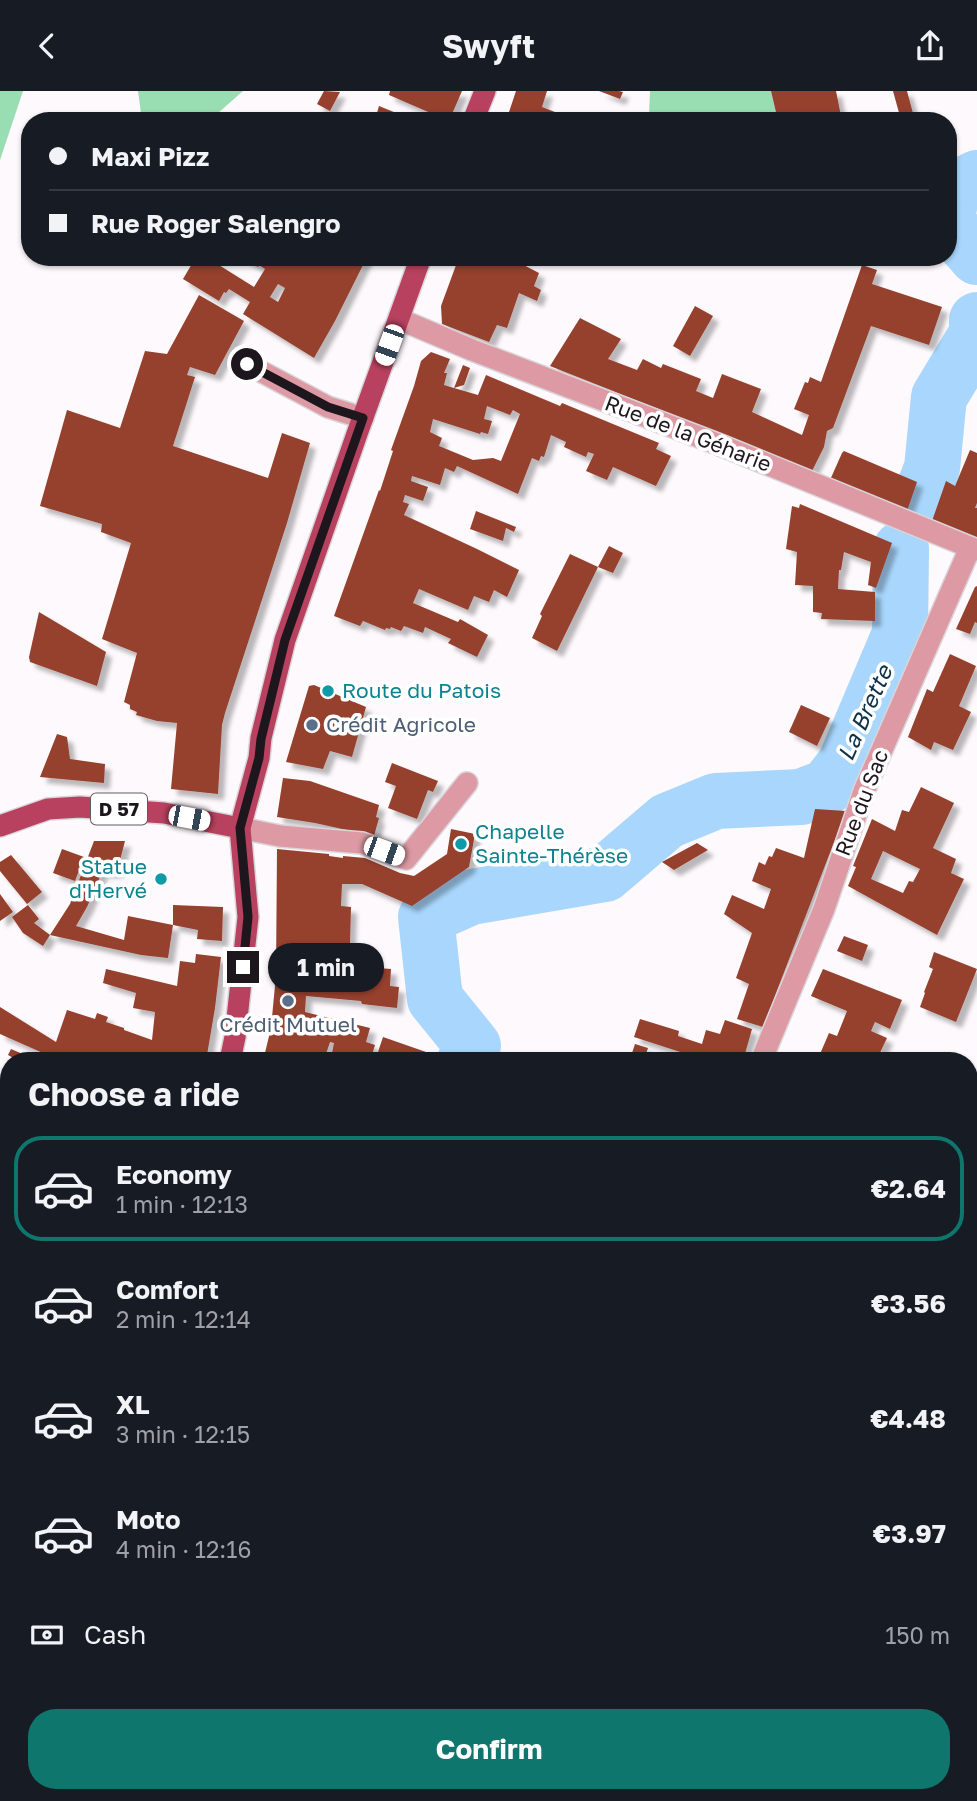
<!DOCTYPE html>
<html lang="en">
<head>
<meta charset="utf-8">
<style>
  body { margin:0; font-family:"Golos Text",sans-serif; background:#20242c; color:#f1f3f6; height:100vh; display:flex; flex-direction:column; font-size:26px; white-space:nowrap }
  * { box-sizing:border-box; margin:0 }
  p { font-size:23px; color:#9ea1a6 }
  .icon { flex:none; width:38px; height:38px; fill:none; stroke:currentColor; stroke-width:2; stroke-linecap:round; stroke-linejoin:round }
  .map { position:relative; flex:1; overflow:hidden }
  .drawer { position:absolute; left:0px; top:961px; width:978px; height:751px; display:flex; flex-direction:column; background:#171b24; border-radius:28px 28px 0 0; box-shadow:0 2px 5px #0004 }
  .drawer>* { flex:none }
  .banner { position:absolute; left:21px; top:21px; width:936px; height:154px; border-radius:28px; box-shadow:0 2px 5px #0004; display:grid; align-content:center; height:154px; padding:0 28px; background:#171b24 }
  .end { position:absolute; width:32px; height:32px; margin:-16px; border:9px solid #1d161d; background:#fff; box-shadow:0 0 0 4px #fff }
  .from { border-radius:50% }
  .bubble { position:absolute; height:49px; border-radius:24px; background:#171b24; box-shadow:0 2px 5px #0004; font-size:23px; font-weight:700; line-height:49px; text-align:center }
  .car { position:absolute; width:21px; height:42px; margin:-21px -10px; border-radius:9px; box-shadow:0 0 5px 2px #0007; background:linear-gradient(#fff 24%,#345 0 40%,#fff 0 76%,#345 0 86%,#fff 0) }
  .banner b { display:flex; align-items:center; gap:24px; height:66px; font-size:26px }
  .banner b+b { border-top:2px solid #363941 }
  .banner i { width:18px; height:18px; background:#f1f3f6 }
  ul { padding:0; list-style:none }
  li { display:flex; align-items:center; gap:21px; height:105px; margin:0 14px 10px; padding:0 14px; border:4px solid transparent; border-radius:28px }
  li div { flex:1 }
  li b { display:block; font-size:26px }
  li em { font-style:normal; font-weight:700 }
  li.selected { border-color:#0f766e }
  li>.icon { width:63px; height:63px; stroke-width:1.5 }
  h2 { padding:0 28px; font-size:32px; line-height:84px }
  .pay { display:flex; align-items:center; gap:18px; height:77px; padding:0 28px; font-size:26px }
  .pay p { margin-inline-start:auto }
  .cta { display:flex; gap:14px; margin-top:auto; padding:14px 28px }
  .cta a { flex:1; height:80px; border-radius:28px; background:#0f766e; color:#fff; font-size:28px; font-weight:700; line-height:80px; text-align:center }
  header { display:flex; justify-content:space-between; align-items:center; height:91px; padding:0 28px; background:#171b24; font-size:32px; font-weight:700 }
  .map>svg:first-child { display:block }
</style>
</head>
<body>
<header><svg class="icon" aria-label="back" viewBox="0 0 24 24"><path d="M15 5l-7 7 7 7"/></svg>Swyft<svg class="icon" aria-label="share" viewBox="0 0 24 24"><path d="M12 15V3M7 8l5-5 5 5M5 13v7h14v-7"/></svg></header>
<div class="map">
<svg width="977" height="1710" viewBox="0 0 977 1710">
  <defs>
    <filter id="shadow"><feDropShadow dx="6" dy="6" stdDeviation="2" flood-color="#0004"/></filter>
  </defs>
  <rect width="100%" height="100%" fill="#fdf9fd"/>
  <!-- built -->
  <path fill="#fde5ff" d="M0,1556l9,2v145h110l-2,7h-117z"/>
  <!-- green -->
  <g fill="#99ddb3">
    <path d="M0,0h23l-23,69z"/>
    <path d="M138,0h105l-34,30h-67z"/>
    <path d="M650,0h121l7,30h-113l-16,-6z"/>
  </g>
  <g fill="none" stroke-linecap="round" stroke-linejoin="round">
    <!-- river -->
    <g stroke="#a8d6fc" stroke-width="56">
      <path d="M948,120l5,-21 24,-12"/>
      <path d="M948,133l29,33"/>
      <path d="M915,421l17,-44 7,-71 38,-63v-14"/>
      <path d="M465,970l8,-15 -38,-47 -9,-82 45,-20 134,-23 62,-53 49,-20 85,-4 26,-10 18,-23 55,-130 1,-85"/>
      <path d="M251,1710v-7"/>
    </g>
  </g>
  <!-- building -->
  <g fill="#96402d" fill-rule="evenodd" filter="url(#shadow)">
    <path d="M324,0l16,1 -10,19 -13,-7z"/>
    <path d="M390,0h72l-13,30 -60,-26z"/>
    <path d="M516,0h31l-5,16 36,14h-72z"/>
    <path d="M599,0h20l4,1 -3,7z"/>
    <path d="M771,0h65l6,30h-64z"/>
    <path d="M893,0h14l7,26 -13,3z"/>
    <path d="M379,15l37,15h-32l-8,-5z"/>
    <path d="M196,166h10l48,30 11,-18 -6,-4 -1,2 -16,-10h125l-32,64 -21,37 -71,-44 7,-12 -21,-13 -3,4 -2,-1 -5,9 -36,-22zM278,193l7,4 -7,14 -8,-5z"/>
    <path d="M459,166h54l-1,2 27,14 -5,13 7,4 -4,11 -18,-8 -12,35 -10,-3 -8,17 -47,-18 -1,-18z"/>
    <path d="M862,174l15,5 -5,14 70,23 -13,38 -58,-19 -38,102 -6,3 -3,16 -14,28 -66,-32 -194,-77 30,-48 41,21 -13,20 29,11 6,-11 18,9 2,-4 38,15 -5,12 17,7 9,-24 39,15 -9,23 50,23 7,-20 -15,-6 11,-27 3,1 2,-6 11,5z"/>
    <path d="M199,204l45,26 -29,54 -25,-8 -3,8 8,2 -22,69 95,32 14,-45 28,10 -23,80 -62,190 -3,12 -4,69 -47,-5 6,-66 -20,-2 -21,-6 1,-3 -7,-3v-4l-6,-3 13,-49 -35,-14 29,-96 -30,-11 1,-8 -62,-18 27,-96 53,18 25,-77 22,3z"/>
    <path d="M695,215l18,10 -23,40 -17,-10z"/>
    <path d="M431,261l19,7 -6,14h3l-3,12 10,3 9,-23 7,3 -6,17 -10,3 24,7 8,-20 74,31 2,-3 97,40 -3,6 15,7 -15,30 -43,-19 -6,13 -21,-9 8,-17 -6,-2 -2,5 -22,-10 2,-5 -15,-7 -7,22 -3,-1 -2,5 -7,-3 -14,36 -61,-28 -3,6 -9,-4 -5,17 -28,-9 -1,5 17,6 -5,14 -18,-6 -2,7 6,2 -5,11 73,34 42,21 -12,27 -13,-7 -5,12 -15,-6 -6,14 -49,-21 -6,14 45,19 2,-3 28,16 -11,22 -29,-14 3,-4 -26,-12 -2,6 -19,-7 -3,5 -10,-4 -1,2 -4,-1 -1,2 -22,-9 -3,5 -26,-10 45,-126 1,1 13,-40 -2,-1 23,-64 7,-25zM487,315l23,9 3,-5 7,4 -19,47 -8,-3 -20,2 -34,-14 3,-8 -12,-6 3,-13 47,15 1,-2 7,2 4,-13 -8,-2z"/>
    <path d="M970,359l7,3v50l-2,5h2v30l-45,-17 14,-40 9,5z"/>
    <path d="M844,360l73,31 -11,32 -76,-34 12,-27z"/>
    <path d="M800,413l92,39 -16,45 -8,-3 3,-23 -27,-10 -3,18h-2l-1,19 37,3v29l-54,-2 1,-6 -9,-1v-26l-18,-1 2,-33 -11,-3 6,-43 7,2z"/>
    <path d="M476,420l40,16 -2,5 -8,-4 -3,13 -33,-12z"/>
    <path d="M609,455l14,7 -10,20 -15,-6z"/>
    <path d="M570,463l28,13 -41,84 -25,-13 10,-22 -2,-2z"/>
    <path d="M977,495v37l-2,-1 -5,12 -14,-5 19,-42z"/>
    <path d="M39,521l67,40 -9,34 -67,-24 -1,-5z"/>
    <path d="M950,563l26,12 -17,40 12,6 -18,38 -19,-8 -3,8 -23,-13 19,-48 6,3z"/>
    <path d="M314,594l52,22 -14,50 -22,-6 -7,18 -37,-7 23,-76z"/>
    <path d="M801,614l29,13 -13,28 -28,-14z"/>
    <path d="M57,643l10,3 3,22 35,5 -1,19 -64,-6z"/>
    <path d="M392,672l46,18 -5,11 -5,-2 -11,29 -29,-11 8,-22 -11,-4z"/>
    <path d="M283,687l27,3 69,24 -3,12 3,1 -5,18 -59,-13 -38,-6z"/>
    <path d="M921,696l33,16 -21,45 23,11 -5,14 13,6 -27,56 -89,-49 8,-19 -3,-1 19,-47 23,12 7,-21 7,2zM883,760l37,18 -7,13 -4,-1 -6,12 -32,-14z"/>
    <path d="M815,718l31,2 -83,216 -26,-8 12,-35 -13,-6 16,-45 -28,-19 8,-19 32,14 7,-20 -19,-8 7,-19 6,3 4,-9 3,1 4,-9 28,10z"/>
    <path d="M451,738l24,5 -6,33 -57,39 -50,-22h-20l-1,22 10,1 -1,37 -37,-1v5l57,5 -1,6 -51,-3 -1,7 74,6 -1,17 9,1 -2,21 -35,-4 -1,-3 -55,-5 -1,16 65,16 -4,14 9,3 -5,16 -38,-8 2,-10 -4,-1 -4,12 -4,-1 -2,8h-57l8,-33 5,-53 1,-126 52,5v2l14,2v-2l22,2 35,15 14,3 33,-22z"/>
    <path d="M94,750h31l-8,31h-15l-15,35 -11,19 48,14 4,-24 45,9 -5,33 -27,-3 -91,-20 -7,11 -20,-13 -11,-16 16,-12 11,14 -5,4 16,12 20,-31z"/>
    <path d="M697,752l11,7 -34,20 -12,-8z"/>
    <path d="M62,758l22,8 -9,24 -22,-8z"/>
    <path d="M11,764l31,37 -15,12 -27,-33v-9z"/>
    <path d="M0,803l13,18 -13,9z"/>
    <path d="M173,814l50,2 -1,34 -25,-2 1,-9 -25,-5z"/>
    <path d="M844,845l24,9 -6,16 -25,-10z"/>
    <path d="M934,861l43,17 -21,53 -36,-15 5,-14 -1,-1 9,-23 -4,-2z"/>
    <path d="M196,863l25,3 -6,51 -9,53h-82l-14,-6 -1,6h-48l-61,-27v-27l56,35 11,-32 28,9 2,-6 11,4 -2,5 18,6v2l28,10 3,-28 -22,-4 3,-15 -33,-10 3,-14 71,17 3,-25 15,2z"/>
    <path d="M823,878l79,31 -12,29 -15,-7 -4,9 16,7 -11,23h-53l2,-5 -5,-2 9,-21 8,3 10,-25 -36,-15z"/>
    <path d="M640,928l39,12 -1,5 24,8 4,-14 14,4 5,-14 27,9 -9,32h-35l-74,-24z"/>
    <path d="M383,946l66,23v1h-56l-16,-6z"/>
    <path d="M635,953l13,4 -4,12 -13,-4z"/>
    <path d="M11,958l21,9 6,3h-19l-11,-6z"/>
    <path d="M0,1023l9,4v44l-9,21z"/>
    <path d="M970,1233l7,5v56l-7,-5z"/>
    <path d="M8,1247h1v28l-9,-4v-19l6,1z"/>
    <path d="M970,1345l7,4v12l-7,-3z"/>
    <path d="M0,1582l9,3v118h16l-2,7h-23z"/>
    <path d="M977,1607v31l-7,10v-31z"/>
    <path d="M977,1675v28l-4,7h-70l-7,-7h74v-18z"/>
    <path d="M156,1703h44l-2,7h-43z"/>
    <path d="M733,1703h78l8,7h-79z"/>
  </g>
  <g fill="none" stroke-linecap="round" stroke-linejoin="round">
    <defs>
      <g id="minor">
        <path d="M399,228l73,31 248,95 257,105"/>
        <path d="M247,273l81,43 35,11"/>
        <path d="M240,737l40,8 82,7 44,16 61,-76"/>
        <path d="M761,970l63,-152 40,-118 106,-243"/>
        <path d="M970,1073l7,4"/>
        <path d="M974,1154l3,-8"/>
        <path d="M876,1703l8,7"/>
        <path d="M336,1710l10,-7"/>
        <path d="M489,1710l3,-7"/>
      </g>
      <g id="major">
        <path d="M473,30l12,-30"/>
        <path d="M0,735l48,-17 32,-2 84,6 76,15"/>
        <path d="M230,970l5,-24 13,-120 -8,-89 19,-70 2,-20 24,-98 73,-209 63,-174"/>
        <path d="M132,1710l2,-7"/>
      </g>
    </defs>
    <!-- minor casing -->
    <use href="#minor" stroke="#d9d5d9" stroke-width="24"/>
    <!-- major casing -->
    <use href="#major" stroke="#d9d5d9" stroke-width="24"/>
    <!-- minor -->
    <use href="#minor" stroke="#dd9aa4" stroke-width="21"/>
    <!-- major -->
    <use href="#major" stroke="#b7415e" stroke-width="21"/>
  </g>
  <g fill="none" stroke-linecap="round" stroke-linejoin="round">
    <!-- route -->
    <path stroke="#1d161d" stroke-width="9" d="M243,876l5,-50 -8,-89 19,-70 2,-19 24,-99 78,-222 -35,-11 -81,-43"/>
  </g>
  <!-- markers -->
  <g fill="#0f9aa8" stroke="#fff" stroke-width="2.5">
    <circle cx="328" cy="600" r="7"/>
    <circle cx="461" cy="753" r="7"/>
    <circle cx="161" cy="788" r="7"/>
  </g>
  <g fill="#5c6f8a" stroke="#fff" stroke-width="2.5">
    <circle cx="312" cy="634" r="7"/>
    <circle cx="288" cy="910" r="7"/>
  </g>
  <g text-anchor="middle" stroke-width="7" stroke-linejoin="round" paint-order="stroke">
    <!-- shield labels -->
    <rect fill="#fff" stroke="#615c61" stroke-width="2" x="91" y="702.5" width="56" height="31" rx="5"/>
    <g font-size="19" font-weight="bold" fill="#1d161d">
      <text x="119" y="725">D 57</text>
    </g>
    <!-- street labels -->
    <g font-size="21" fill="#1d161d" stroke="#fff">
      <text transform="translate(688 343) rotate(21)" y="7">Rue de la Géharie</text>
      <text transform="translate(862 712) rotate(-69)" y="7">Rue du Sac</text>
    </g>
    <!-- culture labels -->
    <g font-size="21" fill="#0d838f" stroke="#fff" text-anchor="start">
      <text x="342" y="607">Route du Patois</text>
      <text x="475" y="748">Chapelle<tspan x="475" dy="24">Sainte-Thérèse</tspan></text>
      <text x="147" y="783" text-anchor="end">Statue<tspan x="147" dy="24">d'Hervé</tspan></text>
    </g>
    <!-- service labels -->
    <g font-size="21" fill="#4e5e75" stroke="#fff" text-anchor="start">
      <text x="326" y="641">Crédit Agricole</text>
      <text x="288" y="941" text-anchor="middle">Crédit Mutuel</text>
    </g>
    <!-- water labels -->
    <g font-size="23" font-style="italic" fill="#0e314a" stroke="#fff">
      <text transform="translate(865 622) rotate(-66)" y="8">La Brette</text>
    </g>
  </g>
</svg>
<i class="end from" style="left:247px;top:273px"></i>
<i class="end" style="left:243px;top:876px"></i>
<div class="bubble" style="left:268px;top:852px;width:116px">1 min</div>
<i class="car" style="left:389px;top:254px;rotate:200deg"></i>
<i class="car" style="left:189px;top:727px;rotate:101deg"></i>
<i class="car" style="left:384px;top:760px;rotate:110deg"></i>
<div class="banner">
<b><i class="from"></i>Maxi Pizz</b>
<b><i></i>Rue Roger Salengro</b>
</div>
<section class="drawer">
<h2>Choose a ride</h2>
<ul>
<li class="selected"><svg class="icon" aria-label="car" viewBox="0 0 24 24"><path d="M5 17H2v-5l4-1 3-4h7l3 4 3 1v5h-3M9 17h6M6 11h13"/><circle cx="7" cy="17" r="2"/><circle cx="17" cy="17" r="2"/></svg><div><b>Economy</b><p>1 min · 12:13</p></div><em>€2.64</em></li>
<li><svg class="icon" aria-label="car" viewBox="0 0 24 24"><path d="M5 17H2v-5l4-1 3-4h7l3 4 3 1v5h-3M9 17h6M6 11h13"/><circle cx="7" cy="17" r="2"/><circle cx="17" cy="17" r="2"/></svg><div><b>Comfort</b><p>2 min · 12:14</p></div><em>€3.56</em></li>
<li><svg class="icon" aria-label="car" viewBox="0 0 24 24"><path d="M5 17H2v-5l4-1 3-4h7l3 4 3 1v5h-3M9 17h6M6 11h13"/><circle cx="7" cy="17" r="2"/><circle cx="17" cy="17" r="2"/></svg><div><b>XL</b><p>3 min · 12:15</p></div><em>€4.48</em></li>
<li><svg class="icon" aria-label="car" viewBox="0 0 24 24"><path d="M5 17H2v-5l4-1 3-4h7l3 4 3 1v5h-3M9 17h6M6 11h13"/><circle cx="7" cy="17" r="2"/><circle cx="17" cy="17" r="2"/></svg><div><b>Moto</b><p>4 min · 12:16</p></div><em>€3.97</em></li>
</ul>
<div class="pay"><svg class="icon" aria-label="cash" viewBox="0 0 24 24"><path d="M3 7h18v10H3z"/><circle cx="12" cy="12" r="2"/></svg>Cash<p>150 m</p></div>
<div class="cta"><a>Confirm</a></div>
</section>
</div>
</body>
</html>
